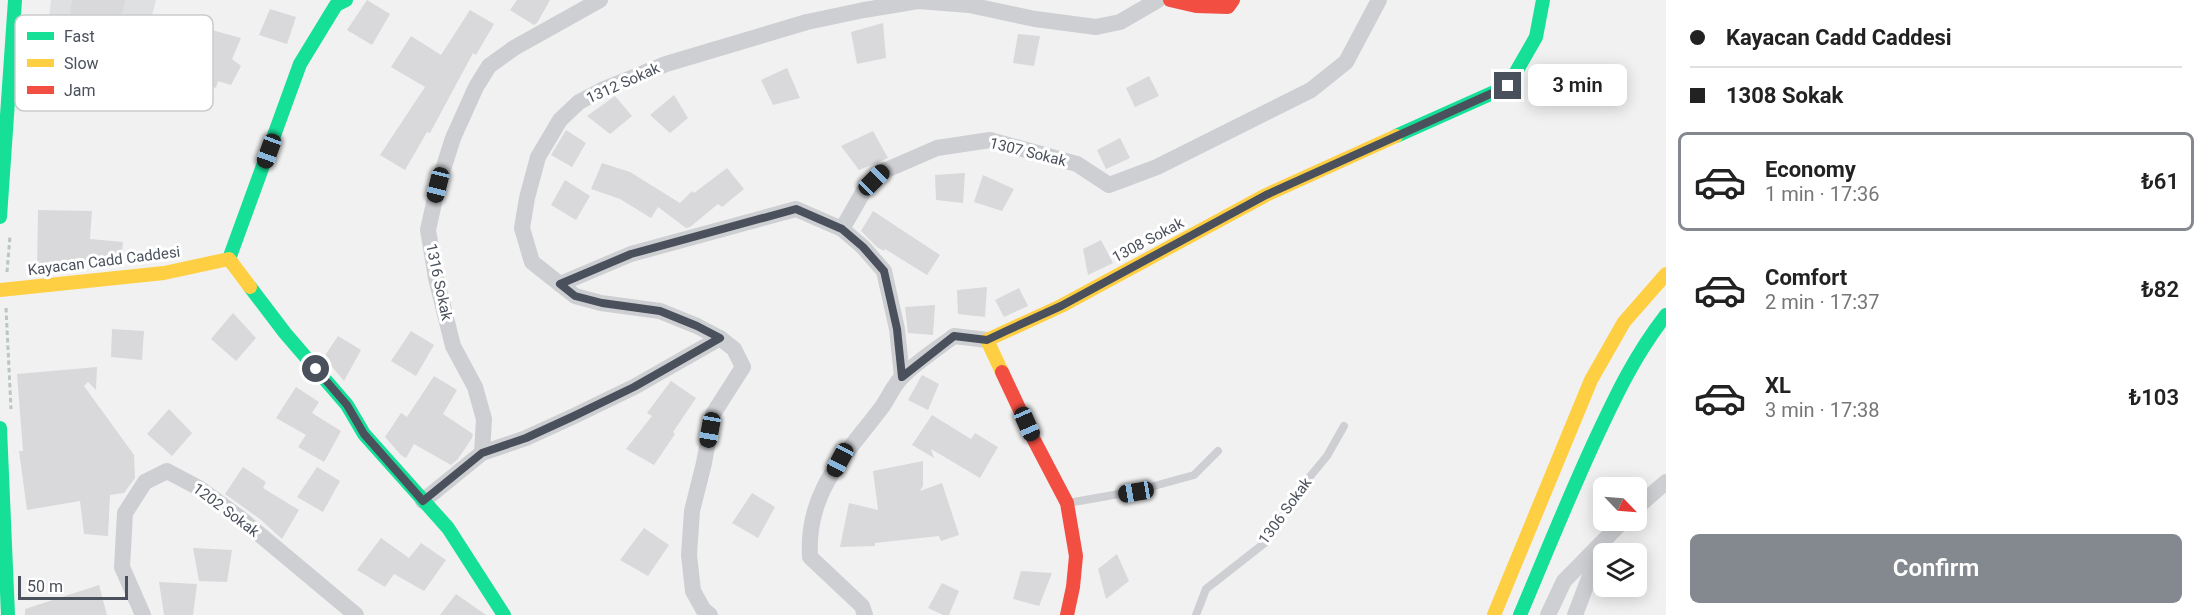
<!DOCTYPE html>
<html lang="en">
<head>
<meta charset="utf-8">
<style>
  body { margin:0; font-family:Roboto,sans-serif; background:#f6f6f6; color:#222; height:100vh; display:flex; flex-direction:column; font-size:22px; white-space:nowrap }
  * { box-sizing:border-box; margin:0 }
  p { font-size:20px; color:#767676 }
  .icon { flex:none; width:33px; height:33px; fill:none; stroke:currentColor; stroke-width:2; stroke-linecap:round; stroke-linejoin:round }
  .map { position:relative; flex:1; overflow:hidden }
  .drawer { display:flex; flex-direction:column; background:#fff; width:540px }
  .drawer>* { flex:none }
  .guide { display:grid; align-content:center; height:132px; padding:0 24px; background:#fff }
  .needle { width:39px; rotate:115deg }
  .fabs { position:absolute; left:1593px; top:477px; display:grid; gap:12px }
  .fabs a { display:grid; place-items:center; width:54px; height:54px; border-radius:9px; background:#fff; box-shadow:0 3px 15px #0003; font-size:30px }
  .scale { position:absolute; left:18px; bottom:15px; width:110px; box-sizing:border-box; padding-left:6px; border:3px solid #4a515c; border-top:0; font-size:16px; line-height:21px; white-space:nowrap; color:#4a515c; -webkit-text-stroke:4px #fff; paint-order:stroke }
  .end { position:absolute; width:27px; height:27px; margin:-14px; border:8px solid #4a515c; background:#fff; box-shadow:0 0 0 3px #fff }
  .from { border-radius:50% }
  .bubble { position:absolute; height:42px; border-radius:9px; background:#fff; box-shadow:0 3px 15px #0003; font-size:20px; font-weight:600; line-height:42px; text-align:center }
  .car { position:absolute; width:18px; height:36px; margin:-18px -9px; border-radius:8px; box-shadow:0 0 4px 2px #0007; background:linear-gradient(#222 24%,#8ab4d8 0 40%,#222 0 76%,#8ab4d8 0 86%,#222 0) }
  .guide b { display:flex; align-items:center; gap:21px; height:57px; font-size:22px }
  .guide b+b { border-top:2px solid #e0e0e0 }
  .guide i { width:15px; height:15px; background:#222 }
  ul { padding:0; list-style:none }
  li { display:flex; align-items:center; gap:18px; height:99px; margin:0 12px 9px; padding:0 12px; border:3px solid transparent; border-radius:9px }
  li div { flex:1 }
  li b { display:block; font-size:22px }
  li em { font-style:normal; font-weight:600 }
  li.selected { border-color:#848990 }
  li>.icon { width:54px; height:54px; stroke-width:1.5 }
  .primary-button { display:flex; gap:12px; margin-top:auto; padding:12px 24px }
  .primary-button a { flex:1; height:69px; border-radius:9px; background:#848990; color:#fff; font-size:24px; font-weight:600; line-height:69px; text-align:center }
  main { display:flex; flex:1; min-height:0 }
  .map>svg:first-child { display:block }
</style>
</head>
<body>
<main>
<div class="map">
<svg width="1666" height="615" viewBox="0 0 1666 615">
  <rect width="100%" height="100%" fill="#f1f1f1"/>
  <!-- education -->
  <path fill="#dfe0e1" d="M51,0h105l-22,87 -89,-26z"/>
  <!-- building -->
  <g fill="#d9d9db">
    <path d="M72,0h53l-4,22 -52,1z"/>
    <path d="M367,0l23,14 -18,31 -25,-15z"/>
    <path d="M517,0h33l-13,23 -3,2 -24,-15z"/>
    <path d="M270,9l26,8 -9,27 -28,-9z"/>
    <path d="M470,10l24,14 -18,31 -3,-2 -43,80 -3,-1 -22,38 -25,-15 45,-68 -34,-20 20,-31 30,19z"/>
    <path d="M161,16l80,22 -9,21 9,7 -10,19 -13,-4 -2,7 -68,-24z"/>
    <path d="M883,23l3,35 -29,6 -6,-32z"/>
    <path d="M1018,34l22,2 -6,30 -21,-3z"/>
    <path d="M787,68l13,30 -27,7 -12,-25z"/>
    <path d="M1149,76l10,20 -24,11 -9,-19z"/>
    <path d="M674,95l14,23 -18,15 -20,-18z"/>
    <path d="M615,96l17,20 -22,18 -23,-18z"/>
    <path d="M566,130l20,13 -14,24 -21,-12z"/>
    <path d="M873,131l15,27 -29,12 -18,-24z"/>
    <path d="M1120,138l10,20 -24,11 -9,-19z"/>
    <path d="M602,163l28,9 50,31 12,-12 2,2 33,-25 17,21 -22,18 -4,-3 -28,23 -4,1 -28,-21 -7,11 -31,-19 -29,-10z"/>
    <path d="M965,173l-2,30 -27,-3 -1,-25z"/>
    <path d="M983,175l31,14 -12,22 -28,-9z"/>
    <path d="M565,180l25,16 -14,24 -25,-15z"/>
    <path d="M38,210l54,1 -2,28 33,3 -2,22 -84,7z"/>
    <path d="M873,211l67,44 -13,20 -42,-26 -1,2 -7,-4 -16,-16z"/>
    <path d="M1101,240l12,23 -25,12 -5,-26z"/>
    <path d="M987,287l-2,30 -27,-3 -1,-24z"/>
    <path d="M1019,288l9,18 -24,11 -9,-17z"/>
    <path d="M935,305l-2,30 -25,-2 -3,-26z"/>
    <path d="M233,313l23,25 -20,23 -25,-22z"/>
    <path d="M112,329l32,2 -2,29 -31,-3z"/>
    <path d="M411,331l23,14 -18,31 -25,-15z"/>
    <path d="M338,336l23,14 -17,31 -20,-24z"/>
    <path d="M97,367l-1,23 -8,-8 -4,4 50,69 1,23 -11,15 -14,2 -2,41 -24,-2 -4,-33 -53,9 -8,-59h4l-6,-77z"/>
    <path d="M922,375l17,9 -11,26 -20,-10z"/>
    <path d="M434,376l23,14 -14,24 30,20 -1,4 -14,21 -7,6 -37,-21 -8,14 -5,-3 -16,-18 16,-24 6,4z"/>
    <path d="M671,381l25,17 -23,34 2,2 -21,31 -28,-16 26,-33 -5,-3z"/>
    <path d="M296,387l23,15 -7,11 29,18 -17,31 -26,-15 8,-12 -30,-17z"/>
    <path d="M169,409l23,24 -20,23 -25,-22z"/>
    <path d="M932,415l39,24 4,-6 23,14 -18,31 -49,-29 3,9 -22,-13z"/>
    <path d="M923,461v25l-3,5 22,-8 17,52 -18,6 -2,-5 -64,7v3l-35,1 9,-44 29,7 -5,-39z"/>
    <path d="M243,467l23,15 -3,6 36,22 -17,29 -22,-20 -35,-25z"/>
    <path d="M317,467l23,14 -17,31 -26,-15z"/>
    <path d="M752,493l23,14 -17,31 -26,-15z"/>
    <path d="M644,528l25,17 -21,31 -28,-16z"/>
    <path d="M381,538l28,20 12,-15 25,17 -22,31 -30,-17 -9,13 -28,-17z"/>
    <path d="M193,548l39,2 -5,32 -28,-1z"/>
    <path d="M1117,554l12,27 -23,18 -8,-30z"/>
    <path d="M1021,571l31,2 -13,33 -26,-7z"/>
    <path d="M159,582l38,2 -4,31h-29z"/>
    <path d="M942,583l17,8 -10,24h-6l-15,-7z"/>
    <path d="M99,585l8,30h-82v-6z"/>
    <path d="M456,594l30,21h-46z"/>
  </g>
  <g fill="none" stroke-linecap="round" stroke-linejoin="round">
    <!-- path -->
    <g stroke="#bbc5c4" stroke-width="3" stroke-dasharray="4.5 3" stroke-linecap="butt">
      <path d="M7,272l3,-36"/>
      <path d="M6,308l5,101"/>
    </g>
    <!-- lane -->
    <g stroke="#cdcfd2" stroke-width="8">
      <path d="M1068,503l68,-12 58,-16 24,-24"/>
      <path d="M1196,615l10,-26 60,-47 32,-51 29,-35 17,-30"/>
    </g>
    <!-- street -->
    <g stroke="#cdcfd2" stroke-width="16">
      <path d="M842,229l23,-40 19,-18 53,-23 53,-8 87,24 32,21 48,-18 154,-77 35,-28 33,-62"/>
      <path d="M560,284l71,-30 165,-45 46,20 21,18 21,24 13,58 5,48"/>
      <path d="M482,453l2,-34 -9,-32 -22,-41 -17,-68 -8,-48 10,-45 15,-47 23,-51 13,-21 25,-18 86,-48"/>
      <path d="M423,501l59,-48 44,-15 48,-22 60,-29 86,-49"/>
      <path d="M1636,508l30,-26"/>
      <path d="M143,615l-21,-48 3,-54 20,-31 22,-11 32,17 41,30 116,97"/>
      <path d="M710,615l-7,-6 -10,-18 -4,-36 3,-44 12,-48 9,-49 30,-47 -9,-18 -14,-11 -23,-12 -37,-15 -59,-8 -26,-7 -43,-34 -10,-34 5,-30 11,-41 22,-37 19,-18 23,-12 64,-26 141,-42 57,-12 54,-9 51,4 66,14 61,8 24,-5 38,-22"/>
      <path d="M865,615l-3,-9 -52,-49c-4,-66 35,-101 72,-150 7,-10 12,-23 21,-31 15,-15 34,-27 51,-40l33,4"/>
      <path d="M1548,615l16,-34 60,-61"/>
      <path d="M1575,615l25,-66"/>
    </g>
    <!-- fast -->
    <g stroke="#16e098" stroke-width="14">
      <path d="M1396,136l112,-50 28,-49 7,-37"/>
      <path d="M0,217l15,-217"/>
      <path d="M229,259l71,-195 36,-59 10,-5"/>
      <path d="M250,287l35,46 62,72 17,29 84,94 56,87"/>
      <path d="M0,428l8,187"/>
      <path d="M1520,615c25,-59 49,-119 76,-177 21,-45 39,-83 70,-123"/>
    </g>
    <!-- slow -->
    <g stroke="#ffcf43" stroke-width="14">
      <path d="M0,290l164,-17 65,-14 21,28"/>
      <path d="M1002,372l-15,-32 74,-34 205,-111 130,-59"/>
      <path d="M1494,615l97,-235 33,-58 42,-48"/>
    </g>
    <!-- jam -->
    <g stroke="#f24e42" stroke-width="14">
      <path d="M1170,0l26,6 32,1 5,-7"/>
      <path d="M1002,372l32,68 33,63 9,53 -3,31 -6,28"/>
    </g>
  </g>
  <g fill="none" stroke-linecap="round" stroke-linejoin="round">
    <!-- route -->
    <path stroke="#4a515c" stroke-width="8" d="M316,369l31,36 17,29 59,67 59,-48 44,-15 48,-22 60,-29 86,-49 -23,-12 -37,-15 -58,-8 -27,-7 -15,-12 71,-30 165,-45 46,20 21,18 21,24 13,58 5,48 52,-41 33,4 19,-9 55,-25 205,-111 242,-109"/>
  </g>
  <g text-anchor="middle" stroke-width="6" stroke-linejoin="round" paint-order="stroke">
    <!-- street labels -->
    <g font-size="15" fill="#4a515c" stroke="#fff">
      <text transform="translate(623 83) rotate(-24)" y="5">1312 Sokak</text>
      <text transform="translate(1028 152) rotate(14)" y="5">1307 Sokak</text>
      <text transform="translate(1148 240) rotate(-28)" y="5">1308 Sokak</text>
      <text transform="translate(104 261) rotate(-7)" y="5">Kayacan Cadd Caddesi</text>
      <text transform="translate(439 282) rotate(78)" y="5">1316 Sokak</text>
      <text transform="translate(226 510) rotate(37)" y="5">1202 Sokak</text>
      <text transform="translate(1285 511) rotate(-54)" y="5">1306 Sokak</text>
    </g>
  </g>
  <!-- legend -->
  <rect x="15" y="15" width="198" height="96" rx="9" fill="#fff" stroke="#c9cbce" stroke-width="1.5"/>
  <rect x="27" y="32" width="27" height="8" fill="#16e098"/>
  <rect x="27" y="59" width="27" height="8" fill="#ffcf43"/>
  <rect x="27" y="86" width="27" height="8" fill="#f24e42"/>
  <g font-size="16" fill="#4a515c">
    <text x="64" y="42">Fast</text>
    <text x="64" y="69">Slow</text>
    <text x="64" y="96">Jam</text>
  </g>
</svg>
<div class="fabs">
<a><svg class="needle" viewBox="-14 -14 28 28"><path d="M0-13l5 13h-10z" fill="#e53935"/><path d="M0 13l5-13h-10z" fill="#767676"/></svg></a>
<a><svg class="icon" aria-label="layers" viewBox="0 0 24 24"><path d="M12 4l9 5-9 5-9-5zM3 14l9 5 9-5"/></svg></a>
</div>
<div class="scale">50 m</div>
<i class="end from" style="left:316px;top:369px"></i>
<i class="end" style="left:1508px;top:86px"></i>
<div class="bubble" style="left:1528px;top:64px;width:99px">3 min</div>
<i class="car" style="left:269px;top:151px;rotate:200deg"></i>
<i class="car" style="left:874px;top:180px;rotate:45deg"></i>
<i class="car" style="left:438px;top:185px;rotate:194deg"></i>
<i class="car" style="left:1027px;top:424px;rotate:156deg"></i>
<i class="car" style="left:710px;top:430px;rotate:190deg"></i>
<i class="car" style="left:840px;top:460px;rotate:208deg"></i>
<i class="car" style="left:1136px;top:492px;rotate:260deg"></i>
</div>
<section class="drawer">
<div class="guide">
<b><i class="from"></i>Kayacan Cadd Caddesi</b>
<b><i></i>1308 Sokak</b>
</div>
<ul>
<li class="selected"><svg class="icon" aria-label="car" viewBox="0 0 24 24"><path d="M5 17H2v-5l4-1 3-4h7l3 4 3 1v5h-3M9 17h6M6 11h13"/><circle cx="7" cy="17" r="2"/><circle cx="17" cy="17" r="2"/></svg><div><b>Economy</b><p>1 min · 17:36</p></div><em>₺61</em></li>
<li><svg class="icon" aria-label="car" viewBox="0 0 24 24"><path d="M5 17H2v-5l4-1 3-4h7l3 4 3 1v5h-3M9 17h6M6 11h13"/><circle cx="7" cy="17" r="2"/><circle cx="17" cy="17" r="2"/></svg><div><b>Comfort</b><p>2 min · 17:37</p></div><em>₺82</em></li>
<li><svg class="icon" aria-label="car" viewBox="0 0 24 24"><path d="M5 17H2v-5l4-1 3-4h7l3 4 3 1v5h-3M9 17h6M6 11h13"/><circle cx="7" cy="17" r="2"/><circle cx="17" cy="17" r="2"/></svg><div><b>XL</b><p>3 min · 17:38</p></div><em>₺103</em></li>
</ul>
<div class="primary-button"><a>Confirm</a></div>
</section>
</main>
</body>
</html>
